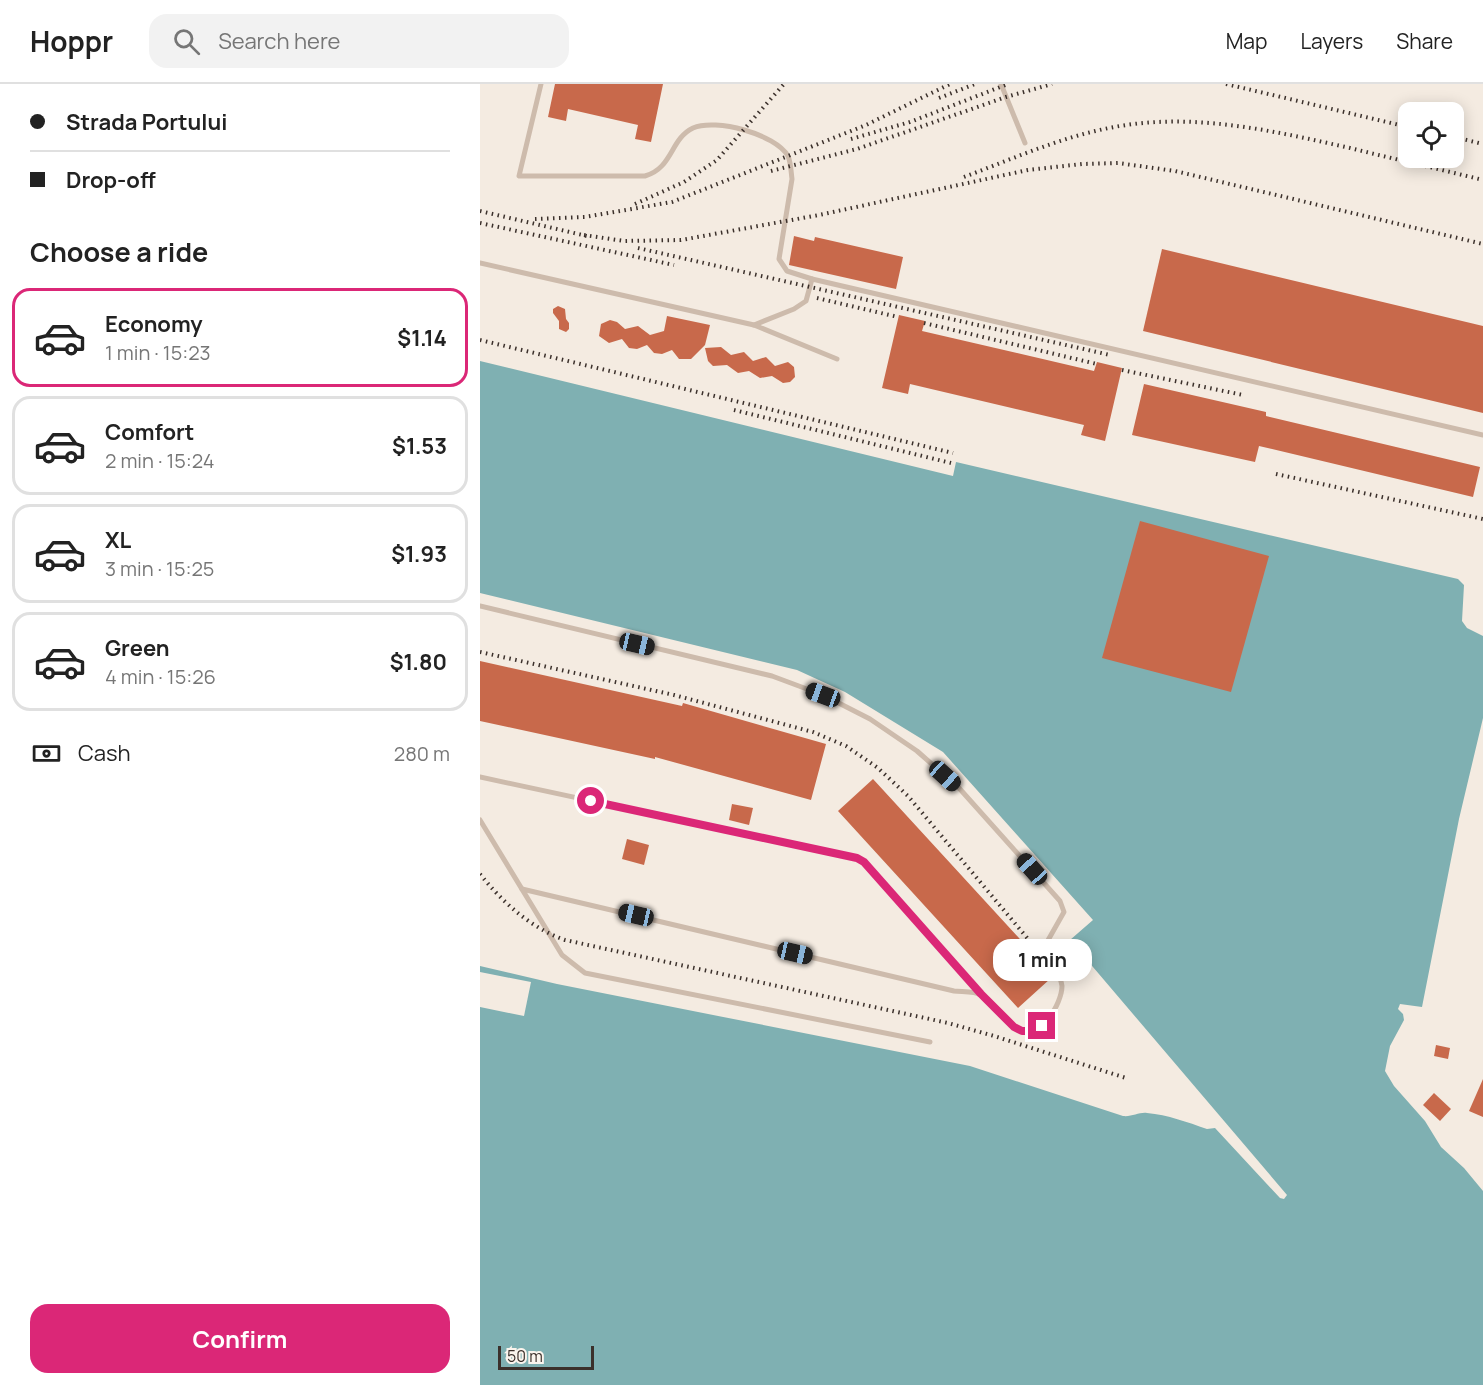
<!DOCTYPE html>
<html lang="en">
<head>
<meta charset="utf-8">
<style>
  body { margin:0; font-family:Manrope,sans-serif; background:#f2f2f2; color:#222; height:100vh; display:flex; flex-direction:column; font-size:22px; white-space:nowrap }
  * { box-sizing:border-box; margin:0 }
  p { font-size:20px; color:#767676 }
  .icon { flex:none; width:33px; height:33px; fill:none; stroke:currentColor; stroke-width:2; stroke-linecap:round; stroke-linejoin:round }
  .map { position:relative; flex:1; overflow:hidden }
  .drawer { display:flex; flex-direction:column; background:#fff; width:480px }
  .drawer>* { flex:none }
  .banner { display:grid; align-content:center; height:132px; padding:0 30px; background:#fff }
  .fabs { position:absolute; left:918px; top:18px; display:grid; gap:12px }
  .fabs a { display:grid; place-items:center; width:66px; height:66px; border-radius:12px; background:#fff; box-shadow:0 3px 15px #0003; font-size:30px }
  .scale { position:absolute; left:18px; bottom:15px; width:96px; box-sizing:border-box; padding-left:6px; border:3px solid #3b302b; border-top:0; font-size:16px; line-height:21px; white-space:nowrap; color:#3b302b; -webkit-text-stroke:4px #fbf5ee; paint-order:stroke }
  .end { position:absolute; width:27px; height:27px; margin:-14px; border:8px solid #db2777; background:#fff; box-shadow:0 0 0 3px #fff }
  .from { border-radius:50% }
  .bubble { position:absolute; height:42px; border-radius:18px; background:#fff; box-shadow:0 3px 15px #0003; font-size:20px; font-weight:700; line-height:42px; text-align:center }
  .car { position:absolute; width:18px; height:36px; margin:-18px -9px; border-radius:8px; box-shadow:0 0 4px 2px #0007; background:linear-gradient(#222 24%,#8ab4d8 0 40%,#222 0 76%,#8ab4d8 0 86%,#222 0) }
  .banner b { display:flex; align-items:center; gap:21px; height:57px; font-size:22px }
  .banner b+b { border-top:2px solid #e0e0e0 }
  .banner i { width:15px; height:15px; background:#222 }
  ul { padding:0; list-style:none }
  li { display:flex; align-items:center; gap:18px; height:99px; margin:0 12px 9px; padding:0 18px; border:3px solid #e0e0e0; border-radius:18px }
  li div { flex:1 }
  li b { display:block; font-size:22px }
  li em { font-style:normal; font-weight:700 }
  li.selected { border-color:#db2777 }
  li>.icon { width:54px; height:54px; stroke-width:1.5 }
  h2 { padding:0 30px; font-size:27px; line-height:72px }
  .pay { display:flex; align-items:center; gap:15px; height:66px; padding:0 30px; font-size:22px }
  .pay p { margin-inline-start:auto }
  .primary-button { display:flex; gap:12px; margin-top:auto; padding:12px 30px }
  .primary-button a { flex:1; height:69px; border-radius:18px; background:#db2777; color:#fff; font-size:24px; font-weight:700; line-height:69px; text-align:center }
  header { display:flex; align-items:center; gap:36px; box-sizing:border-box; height:84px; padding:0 30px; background:#fff; border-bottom:2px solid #e0e0e0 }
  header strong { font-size:28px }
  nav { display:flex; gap:33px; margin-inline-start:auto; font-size:21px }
  .search { width:420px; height:54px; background:#f2f2f2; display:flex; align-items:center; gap:15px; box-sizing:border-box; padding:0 21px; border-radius:18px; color:#767676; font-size:22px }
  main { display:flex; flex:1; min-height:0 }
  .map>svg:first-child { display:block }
</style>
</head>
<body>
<header>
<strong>Hoppr</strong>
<div class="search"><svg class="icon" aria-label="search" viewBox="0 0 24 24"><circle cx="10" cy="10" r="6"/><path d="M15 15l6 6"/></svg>Search here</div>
<nav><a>Map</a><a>Layers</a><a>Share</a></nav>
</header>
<main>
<section class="drawer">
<div class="banner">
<b><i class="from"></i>Strada Portului</b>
<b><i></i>Drop-off</b>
</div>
<h2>Choose a ride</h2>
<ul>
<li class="selected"><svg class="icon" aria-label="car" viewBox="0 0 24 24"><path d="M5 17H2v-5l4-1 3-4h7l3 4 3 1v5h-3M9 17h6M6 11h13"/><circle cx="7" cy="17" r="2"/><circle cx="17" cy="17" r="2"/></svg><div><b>Economy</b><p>1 min · 15:23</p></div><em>$1.14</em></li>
<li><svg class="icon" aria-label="car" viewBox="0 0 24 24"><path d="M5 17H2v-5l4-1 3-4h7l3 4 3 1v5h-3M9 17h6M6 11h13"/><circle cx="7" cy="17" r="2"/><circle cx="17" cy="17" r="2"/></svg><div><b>Comfort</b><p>2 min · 15:24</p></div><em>$1.53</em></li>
<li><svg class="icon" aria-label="car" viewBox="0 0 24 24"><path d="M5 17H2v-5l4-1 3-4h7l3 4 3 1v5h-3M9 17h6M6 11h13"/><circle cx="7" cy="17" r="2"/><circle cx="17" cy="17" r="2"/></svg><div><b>XL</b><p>3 min · 15:25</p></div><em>$1.93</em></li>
<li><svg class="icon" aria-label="car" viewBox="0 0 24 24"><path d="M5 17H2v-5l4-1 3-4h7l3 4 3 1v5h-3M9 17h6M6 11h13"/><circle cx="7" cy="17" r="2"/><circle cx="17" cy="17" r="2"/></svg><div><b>Green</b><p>4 min · 15:26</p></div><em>$1.80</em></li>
</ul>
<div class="pay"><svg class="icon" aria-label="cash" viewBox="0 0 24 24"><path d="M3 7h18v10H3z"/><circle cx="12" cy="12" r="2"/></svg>Cash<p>280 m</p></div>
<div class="primary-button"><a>Confirm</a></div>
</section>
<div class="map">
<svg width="1003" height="1301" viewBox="0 0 1003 1301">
  <rect width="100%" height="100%" fill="#f4ebe1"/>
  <!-- water -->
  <path fill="#7fb0b2" d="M0,277l473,115 3,-14 502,117 6,6 -2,36 5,7 16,8v82l-24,101 -37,188 -22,-3 -2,5 5,5 1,6 -14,26 -5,25 9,15 31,35 16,26 23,21 19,23v194h-1003v-419l77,18 413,82 153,50c9,1 16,-4 24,-3 21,2 40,9 60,16l8,-1 65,70 4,1 3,-4 -217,-255 23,-20 -150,-168 -98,-60 -48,-22 -317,-77z"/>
  <!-- pier -->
  <path fill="#f4ebe1" d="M0,888l51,10 -7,34 -44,-9z"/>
  <!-- building -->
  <g fill="#c8694b">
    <path d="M75,0h108l-12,58 -16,-3 3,-14 -70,-16 -2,12 -18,-4z"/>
    <path d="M314,152l20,5 1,-4 88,20 -7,32 -107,-24z"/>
    <path d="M682,165l321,77v87l-340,-82z"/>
    <path d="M78,222l7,3 1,10 3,4v6l-3,3 -7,-3v-8l-6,-8v-4z"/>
    <path d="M419,231l26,6 -3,10 172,40 3,-9 25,6 -17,73 -24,-6 3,-10 -174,-41 -2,10 -26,-6z"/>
    <path d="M187,232l43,9 -5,20 -14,14h-12l-7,-9 -10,4 -8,-1 -7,-8 -10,4 -8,-1 -7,-9 -13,4 -10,-7 2,-12 9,-4 7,2 8,7 13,-3 12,9 14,-4z"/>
    <path d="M241,263l10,8 13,-3 9,9 13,-4 9,9 13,-4 6,5 1,10 -5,5 -7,1 -11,-7 -12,2 -11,-7 -11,2 -11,-8 -14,1 -5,-5 -3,-13z"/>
    <path d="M664,300l122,28v4l214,51 -7,30 -214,-51 -4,16 -123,-27z"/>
    <path d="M660,437l129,35 -38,136 -129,-34z"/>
    <path d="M0,577l202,45 1,-3 143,41 -15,56 -156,-43v2l-175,-38z"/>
    <path d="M393,695l157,171 -3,3 23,26 -32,29 -180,-197z"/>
    <path d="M252,720l21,4 -4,17 -20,-5z"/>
    <path d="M147,755l22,6 -5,20 -22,-6z"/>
    <path d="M956,961l14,3 -2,11 -14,-3z"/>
    <path d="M1003,995v38l-14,-6z"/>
    <path d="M954,1009l17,16 -11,12 -17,-16z"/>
  </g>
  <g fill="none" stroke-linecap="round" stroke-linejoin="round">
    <!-- service -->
    <g stroke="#cdbbac" stroke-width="5">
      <path d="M61,0l-22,92h126c28,-8 25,-37 48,-48 23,-10 82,6 95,28 3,7 3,16 4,23l-13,80 8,12 25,8 -6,22 -12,8 -40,16"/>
      <path d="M521,0l24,59"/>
      <path d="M0,179l274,62 83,34"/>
      <path d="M332,195l671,156"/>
      <path d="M0,522l292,70 51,19 47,24 47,32 42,37 101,113 4,11 -17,30c1,15 13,29 15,44 0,9 -6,23 -12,30 -30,38 -44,-6 -69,-21 -6,-4 -19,-3 -27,-4l-432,-102"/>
      <path d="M0,693l377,81 14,11 109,125"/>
      <path d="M0,736l82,135 23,18 345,69"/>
    </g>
    <!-- rail -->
    <g stroke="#3b302b" stroke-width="4" stroke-dasharray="1.5 4.5" stroke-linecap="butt">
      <path d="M746,0l182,43"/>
      <path d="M459,14l36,-14"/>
      <path d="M974,53l29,7"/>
      <path d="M371,55l59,-17 98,-38"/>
      <path d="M291,87l86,-22 149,-52 46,-13"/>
      <path d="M484,93c51,-19 101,-42 156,-51 77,-13 154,5 230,22 44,11 89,21 133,32"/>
      <path d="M155,120l49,-22 33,-22 67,-76"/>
      <path d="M0,127l111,26"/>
      <path d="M55,135l50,-2 87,-15 194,-77 84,-41"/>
      <path d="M0,139l194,42"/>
      <path d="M104,151l40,6 57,-1 138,-25 209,-45 54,-6 36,-1 57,8 308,73"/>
      <path d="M158,164l472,107"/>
      <path d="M337,214l81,19"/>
      <path d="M444,239l173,41"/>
      <path d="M0,256l473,113"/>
      <path d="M642,286l121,25"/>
      <path d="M254,326l217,53"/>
      <path d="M796,390l207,45"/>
      <path d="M0,568l194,43 139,37 33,14 32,22 30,28 131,156"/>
      <path d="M0,790c23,29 51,54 85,66l383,83 46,13 132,42"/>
    </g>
  </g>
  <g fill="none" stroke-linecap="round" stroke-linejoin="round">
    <!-- route -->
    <path stroke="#db2777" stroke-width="8" d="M111,717l266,57 7,4 117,132 33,33 8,4h10l10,-5"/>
  </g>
</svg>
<div class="fabs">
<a><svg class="icon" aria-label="locate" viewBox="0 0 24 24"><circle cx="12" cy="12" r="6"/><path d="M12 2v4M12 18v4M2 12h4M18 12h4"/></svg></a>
</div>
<div class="scale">50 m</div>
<i class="end from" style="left:111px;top:717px"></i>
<i class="end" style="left:562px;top:942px"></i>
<div class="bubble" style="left:513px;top:855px;width:99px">1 min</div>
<i class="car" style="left:157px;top:560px;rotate:103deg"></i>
<i class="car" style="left:343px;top:611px;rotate:290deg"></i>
<i class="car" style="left:465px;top:692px;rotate:132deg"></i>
<i class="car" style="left:552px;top:785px;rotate:318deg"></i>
<i class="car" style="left:156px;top:831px;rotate:283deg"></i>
<i class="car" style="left:315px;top:869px;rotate:103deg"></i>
</div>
</main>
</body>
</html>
